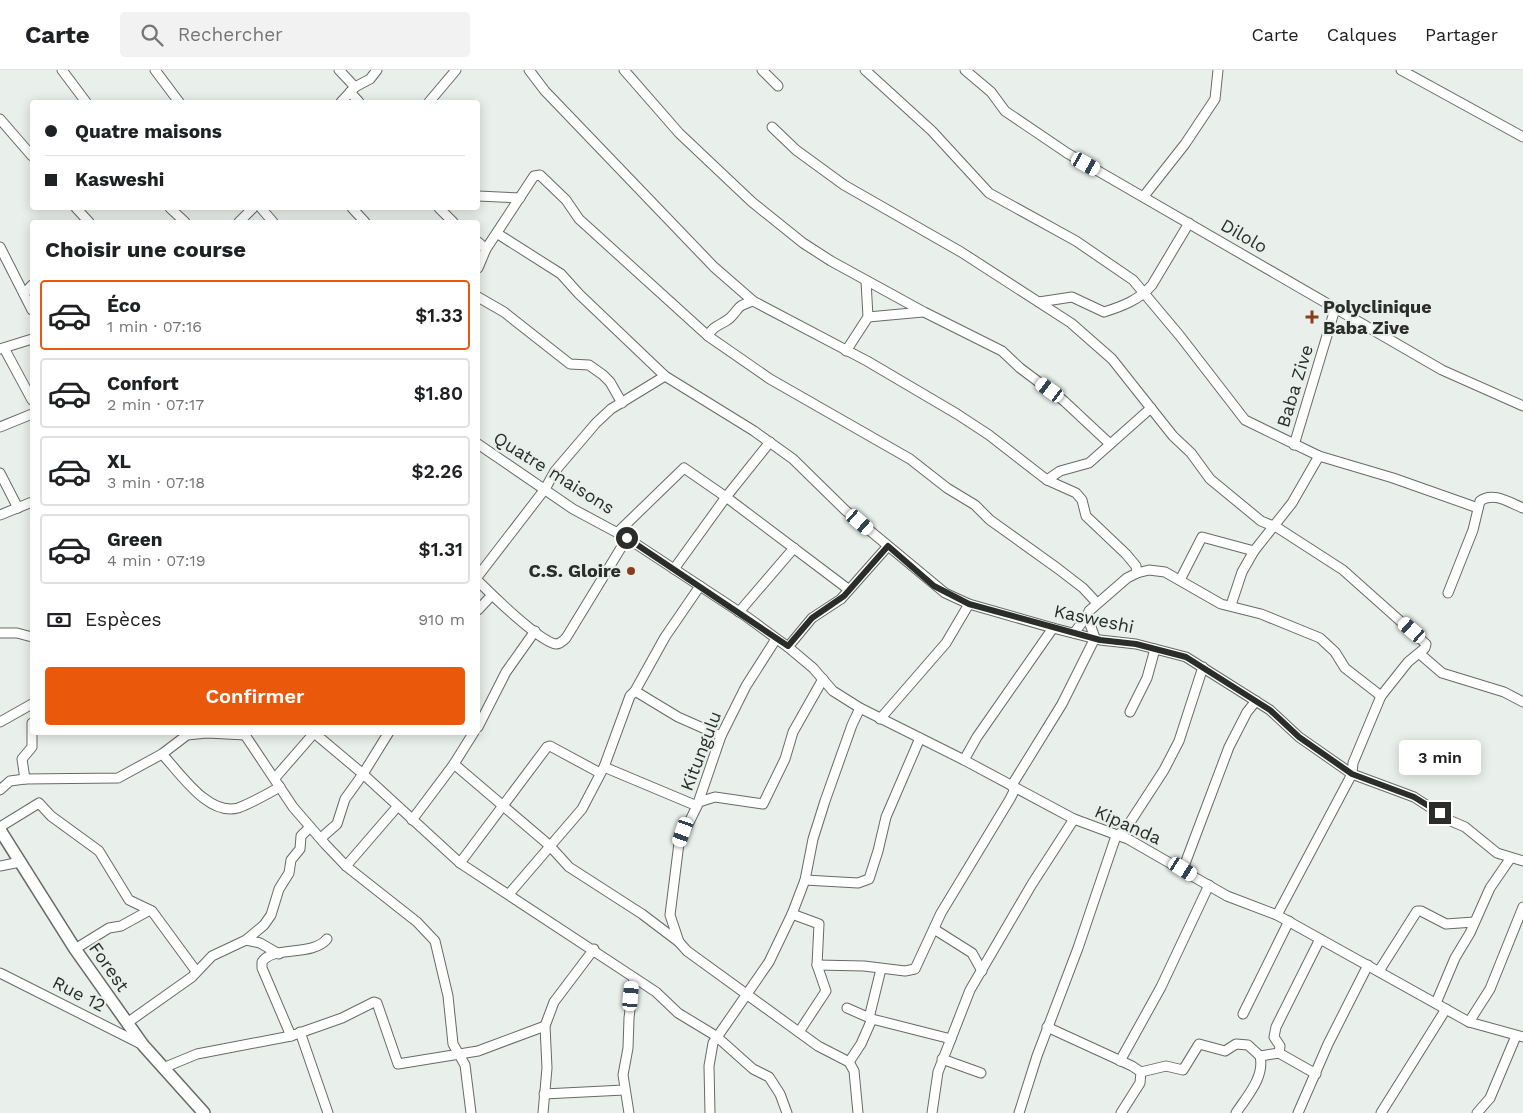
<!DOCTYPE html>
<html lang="fr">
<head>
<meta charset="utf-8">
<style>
  body { margin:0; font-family:"Work Sans",sans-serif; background:#f2f2f2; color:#202124; height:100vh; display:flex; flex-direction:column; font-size:19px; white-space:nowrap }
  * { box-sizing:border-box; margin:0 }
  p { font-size:16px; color:#757577 }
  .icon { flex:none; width:28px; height:28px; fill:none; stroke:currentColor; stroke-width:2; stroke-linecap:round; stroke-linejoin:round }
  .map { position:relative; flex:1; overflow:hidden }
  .side { position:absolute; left:30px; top:150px; width:450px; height:515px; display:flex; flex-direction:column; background:#fff; border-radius:5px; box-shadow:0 2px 12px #0003 }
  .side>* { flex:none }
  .hud { position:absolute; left:30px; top:30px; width:450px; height:110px; border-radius:5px; box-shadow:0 2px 12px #0003; display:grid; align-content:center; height:110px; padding:0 15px; background:#fff }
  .end { position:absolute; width:22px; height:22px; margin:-11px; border:6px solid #2b2d2b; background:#fff; box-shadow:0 0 0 2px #fff }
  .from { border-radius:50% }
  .bubble { position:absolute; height:35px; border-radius:5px; background:#fff; box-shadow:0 2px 12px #0003; font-size:16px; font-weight:600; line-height:35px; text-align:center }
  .car { position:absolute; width:15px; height:30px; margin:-15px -8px; border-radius:6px; box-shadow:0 0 4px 1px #0007; background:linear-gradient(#fff 24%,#345 0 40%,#fff 0 76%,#345 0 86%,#fff 0) }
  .hud b { display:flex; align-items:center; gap:18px; height:48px; font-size:19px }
  .hud b+b { border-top:1px solid #e0e0e0 }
  .hud i { width:12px; height:12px; background:#202124 }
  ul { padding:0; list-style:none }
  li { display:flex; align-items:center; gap:15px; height:70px; margin:0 10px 8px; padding:0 5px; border:2px solid #e0e0e0; border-radius:5px }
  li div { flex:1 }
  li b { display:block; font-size:19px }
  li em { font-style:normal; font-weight:600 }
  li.selected { border-color:#ea580c }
  li>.icon { width:45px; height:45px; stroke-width:1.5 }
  h2 { padding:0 15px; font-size:22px; line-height:60px }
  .pay { display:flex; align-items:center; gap:12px; height:55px; padding:0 15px; font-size:19px }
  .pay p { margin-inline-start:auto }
  .action { display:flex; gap:10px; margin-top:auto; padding:10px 15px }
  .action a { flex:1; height:58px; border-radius:5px; background:#ea580c; color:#fff; font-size:20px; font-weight:600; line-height:58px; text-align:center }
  header { display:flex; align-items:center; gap:30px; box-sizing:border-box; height:70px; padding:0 25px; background:#fff; border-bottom:1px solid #e0e0e0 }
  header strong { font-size:24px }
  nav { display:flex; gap:28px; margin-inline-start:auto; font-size:18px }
  .search { width:350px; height:45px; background:#f2f2f2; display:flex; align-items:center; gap:12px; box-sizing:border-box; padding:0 18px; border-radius:5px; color:#757577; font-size:19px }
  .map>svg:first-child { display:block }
</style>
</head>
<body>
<header>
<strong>Carte</strong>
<div class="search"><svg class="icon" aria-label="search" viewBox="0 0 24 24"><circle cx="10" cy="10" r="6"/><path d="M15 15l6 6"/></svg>Rechercher</div>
<nav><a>Carte</a><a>Calques</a><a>Partager</a></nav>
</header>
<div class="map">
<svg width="1523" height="1043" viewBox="0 0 1523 1043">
  <rect width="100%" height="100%" fill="#e9efea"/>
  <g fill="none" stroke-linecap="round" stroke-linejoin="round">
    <defs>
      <g id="minor">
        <path d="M62,0l24,32"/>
        <path d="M155,0l24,32"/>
        <path d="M339,0l16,17"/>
        <path d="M529,0l16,21 169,176 39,34 114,60 90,53 32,21 58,45 29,13 6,7 4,16 40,38 10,12 1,7"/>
        <path d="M624,0l55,63 73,69 51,41 28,18 93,51 78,39 18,17 44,33 46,43"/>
        <path d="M762,0l16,16"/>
        <path d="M865,0l67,61 57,62 87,48 57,39 47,56 65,84 74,36 74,22 85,30"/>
        <path d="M965,0l26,22 14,19 62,42 375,217 81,36"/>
        <path d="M1401,0l122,67"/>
        <path d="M350,22l9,10"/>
        <path d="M341,32l14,-15 15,-8 7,-9"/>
        <path d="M429,32l27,-32"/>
        <path d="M0,49l32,37"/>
        <path d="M772,57l24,23 48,35 117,67 110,71 41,36 61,77 18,17 19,26 51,42 17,7 65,42 83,74 -1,4 -17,14 -27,34 -28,67 -1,11 -75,141"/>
        <path d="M478,126l42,2"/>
        <path d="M1144,126l41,-52 30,-45 3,-29"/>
        <path d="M76,138l13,14"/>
        <path d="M170,138l15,14"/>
        <path d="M261,138l12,14"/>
        <path d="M352,138l13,14"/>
        <path d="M439,138l14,14"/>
        <path d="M239,152l14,-14"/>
        <path d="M498,164l63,40 18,20 86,82 89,55 39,28 52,51 100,83 24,11 84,24 47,12 36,4 50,13 84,53 29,27 53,37 62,23 37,24 14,6 32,26 26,8"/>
        <path d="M478,172l8,7"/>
        <path d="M0,177l32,63"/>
        <path d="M478,198l8,-19 48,-73 6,-1 26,25 13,19 129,117 62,43 140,80 37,29 28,17 15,15 67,48 26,20 14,15"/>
        <path d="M24,224l8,-9"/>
        <path d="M478,227l26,15 66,52 19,1 14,10 7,7 12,21"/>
        <path d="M1039,232l33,-5 32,15c19,-6 35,-12 48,-27l37,-62"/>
        <path d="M868,247l55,-5"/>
        <path d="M708,266c5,-11 14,-11 22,-18 11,-11 5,-11 23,-17"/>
        <path d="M4,278l28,52"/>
        <path d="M0,279l32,-10"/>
        <path d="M846,281l22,-34 -2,-36"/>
        <path d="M0,357l32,-13"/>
        <path d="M478,374l95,65 54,29 120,79 41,30 25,21 20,23 27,17 104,52 110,59 54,20 99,57 50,19 192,107 54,15"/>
        <path d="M1294,375l41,-136"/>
        <path d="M0,403l18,35"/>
        <path d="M1047,410l13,-9 29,-8 62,-55"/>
        <path d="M0,445l32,-13"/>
        <path d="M618,462l66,-64 42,29 122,92"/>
        <path d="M674,499l52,-72 44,-55"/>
        <path d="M478,506l67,-87 10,-18 41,-48 15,-14 54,-33"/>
        <path d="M1180,510l22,-43 52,14"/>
        <path d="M478,511c13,13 62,61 78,63 4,0 7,-3 10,-6l61,-100"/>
        <path d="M1448,523l25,-63 7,-29c13,-10 30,2 43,7"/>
        <path d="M1231,535l11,-33 12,-21 38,-48 27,-47"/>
        <path d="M478,540l14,-15"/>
        <path d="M739,542l55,-64"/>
        <path d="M0,563h17l15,4"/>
        <path d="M1074,563l13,-17"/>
        <path d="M788,577l24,-29 29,-19 47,-53"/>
        <path d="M1420,584l22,19 62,19 19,10"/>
        <path d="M635,621l43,26 43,19"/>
        <path d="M1130,642l17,-34 8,-29"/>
        <path d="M880,649l66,-76 23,-39"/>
        <path d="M0,652l32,-18"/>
        <path d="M478,657l28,-55 29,-41"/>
        <path d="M243,662l50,75 32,37 21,22 71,56 18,19 13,55 5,48 12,21 6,48"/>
        <path d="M313,662l50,42 97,89 196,129 22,21 38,23 37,33 16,8 11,17 7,19"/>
        <path d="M162,684c19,20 46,62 76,54 14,-5 29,-14 42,-21"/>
        <path d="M964,690l13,-23 76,-109"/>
        <path d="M454,694l95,81 20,22 73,47 37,28 8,9 131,95 31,16 5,9 4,42"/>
        <path d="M604,697l93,39"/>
        <path d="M275,708l40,-46"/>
        <path d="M25,709l-3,-20 10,-12v-24"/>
        <path d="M0,720l10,-9 15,-2 93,-1 44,-24 25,-19 20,-2 38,2"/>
        <path d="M699,732l16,-5 48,7 22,-45 8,-27 30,-53"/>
        <path d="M412,750l42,-56 20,-32"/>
        <path d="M0,757l39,-24 12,13 48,35 30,49 23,11 44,60"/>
        <path d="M321,768l16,-14 8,-25 18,-25 26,-42"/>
        <path d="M460,793l87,-116 3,-1 50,27"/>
        <path d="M0,796l20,-4"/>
        <path d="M346,796l51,-59"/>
        <path d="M1183,799l46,-122 18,-35 9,-11"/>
        <path d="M805,810l53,3 11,-4 9,-28 8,-34 34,-79"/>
        <path d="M509,824l73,-85 22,-42 26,-71 5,-5 30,-54 35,-51"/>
        <path d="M792,844l27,10 -2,41 9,26 -27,41"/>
        <path d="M934,859l38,24 10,18"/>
        <path d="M246,870l14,3 19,11"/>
        <path d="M679,872l-9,-27 9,-72 18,-37 24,-70 25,-50 30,-47"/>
        <path d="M75,879l34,-21 12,-2 29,-16"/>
        <path d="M817,895l47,1 41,5 10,-2 26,-56 69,-114 4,-8 -2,-6 50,-81 33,-66 -8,-22 2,-5 38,-33 10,-5 12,-3 16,2 56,32 40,10 59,24 15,14 10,16 36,28"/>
        <path d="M1379,901l38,-60h4l25,13 28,-2"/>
        <path d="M0,903l143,72"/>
        <path d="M1436,933l19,-45 15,-25 20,-45 20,-29"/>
        <path d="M847,938l25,11 79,20"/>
        <path d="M1243,944l46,-93"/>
        <path d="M869,948l12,-49"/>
        <path d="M1469,952l21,-33 33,-82"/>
        <path d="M127,953l65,-46 20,-21 34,-16 18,-15 7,-10 8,-26 10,-16 2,-13 9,-11 1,-13 9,-9"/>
        <path d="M1047,957l85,39 9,6 -1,11 -19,30"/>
        <path d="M300,962l28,81"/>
        <path d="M291,966l-29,-68v-6c11,-17 50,-5 65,-23"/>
        <path d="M1279,983l1,-7 -6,-9 2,-10 44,-88"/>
        <path d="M942,989l39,14"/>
        <path d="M1120,991l41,-74 48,-102"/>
        <path d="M849,992l12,-18 11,-25"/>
        <path d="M163,998l34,-14 94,-18 51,-18 32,-16 3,1 21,61 80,-13 67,-25"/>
        <path d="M1141,1002l25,-6 17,4 16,-26 26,7 11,-7 12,1 12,11 19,-3 37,21"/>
        <path d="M544,1024l80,-4"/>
        <path d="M543,1043l4,-45 -2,-42 9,-24 40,-53"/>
        <path d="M629,1043l-6,-38 5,-27 1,-30 5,-40"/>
        <path d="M710,1043l-1,-47 4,-23 56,-81 23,-48 13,-34 8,-41 12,-38 27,-76 8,-17"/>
        <path d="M932,1043l6,-41 32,-82 62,-106 42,-65"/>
        <path d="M1019,1043l18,-57 41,-108 38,-112 9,-6 39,-60 15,-29 24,-74"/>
        <path d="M1236,1043c11,-17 29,-36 24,-57"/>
        <path d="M1298,1043l30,-69 40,-79"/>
        <path d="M1381,1043l65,-104"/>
        <path d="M1477,1043l13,-15 26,-62"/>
      </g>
      <path id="tertiary" d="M0,760l75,119 68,96 61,68"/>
    </defs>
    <!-- minor casing -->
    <use href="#minor" stroke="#666b67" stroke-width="11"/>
    <!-- tertiary casing -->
    <use href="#tertiary" stroke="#666b67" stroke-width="14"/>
    <!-- minor -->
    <use href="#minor" stroke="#fff" stroke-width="9"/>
    <!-- tertiary -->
    <use href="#tertiary" stroke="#fff" stroke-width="11"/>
  </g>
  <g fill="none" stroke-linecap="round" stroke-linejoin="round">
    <!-- route -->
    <path stroke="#2b2d2b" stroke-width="6" d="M627,468l161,108 24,-28 32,-22 44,-50 46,40 35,18 131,36 36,4 50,13 84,53 29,27 53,37 62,23 26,16"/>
  </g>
  <!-- markers -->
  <g fill="#863f1d" stroke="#e9efea" stroke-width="2">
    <path d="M1309.5 239.5h5v5h5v5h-5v5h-5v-5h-5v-5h5z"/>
    <circle cx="631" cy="501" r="5"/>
  </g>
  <g text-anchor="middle" stroke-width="4.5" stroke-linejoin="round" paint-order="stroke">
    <!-- street labels -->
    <g font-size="18" fill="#2b2d2b" stroke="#e9efea">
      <text transform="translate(1244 166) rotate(30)" y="6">Dilolo</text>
      <text transform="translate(1295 316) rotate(-73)" y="6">Baba Zive</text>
      <text transform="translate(554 403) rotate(32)" y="6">Quatre maisons</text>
      <text transform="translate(1094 549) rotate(12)" y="6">Kasweshi</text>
      <text transform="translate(701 681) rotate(-69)" y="6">Kitungulu</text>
      <text transform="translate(1128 755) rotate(24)" y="6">Kipanda</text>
      <text transform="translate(109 897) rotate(55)" y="6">Forest</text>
      <text transform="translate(79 924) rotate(27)" y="6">Rue 12</text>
    </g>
    <!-- poi labels -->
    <g font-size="18" font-weight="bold" fill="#2b2d2b" stroke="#e9efea" text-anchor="start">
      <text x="1323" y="243">Polyclinique<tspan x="1323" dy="21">Baba Zive</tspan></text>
      <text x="621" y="507" text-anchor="end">C.S. Gloire</text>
    </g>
  </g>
</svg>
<i class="end from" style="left:627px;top:468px"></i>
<i class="end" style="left:1440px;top:743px"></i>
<div class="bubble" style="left:1399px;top:670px;width:82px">3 min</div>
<i class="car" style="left:1086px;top:94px;rotate:119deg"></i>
<i class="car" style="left:1050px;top:320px;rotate:306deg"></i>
<i class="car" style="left:860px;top:452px;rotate:131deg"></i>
<i class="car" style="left:1412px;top:560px;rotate:311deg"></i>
<i class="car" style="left:683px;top:762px;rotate:199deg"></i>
<i class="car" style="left:1183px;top:799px;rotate:122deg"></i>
<i class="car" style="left:631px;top:926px;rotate:5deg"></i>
<div class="hud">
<b><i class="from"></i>Quatre maisons</b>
<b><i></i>Kasweshi</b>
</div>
<section class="side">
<h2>Choisir une course</h2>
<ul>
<li class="selected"><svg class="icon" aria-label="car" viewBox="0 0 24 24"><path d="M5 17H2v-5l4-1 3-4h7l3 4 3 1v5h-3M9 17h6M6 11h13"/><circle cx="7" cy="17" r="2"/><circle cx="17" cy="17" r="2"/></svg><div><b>Éco</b><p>1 min · 07:16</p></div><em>$1.33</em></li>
<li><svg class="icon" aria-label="car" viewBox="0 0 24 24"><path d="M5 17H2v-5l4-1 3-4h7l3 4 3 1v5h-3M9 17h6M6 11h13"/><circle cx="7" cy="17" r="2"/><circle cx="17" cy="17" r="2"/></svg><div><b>Confort</b><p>2 min · 07:17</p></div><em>$1.80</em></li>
<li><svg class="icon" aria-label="car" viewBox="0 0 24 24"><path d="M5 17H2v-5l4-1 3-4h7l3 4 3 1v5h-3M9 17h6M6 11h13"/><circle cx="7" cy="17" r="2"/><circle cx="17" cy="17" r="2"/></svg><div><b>XL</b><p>3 min · 07:18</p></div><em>$2.26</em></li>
<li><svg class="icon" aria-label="car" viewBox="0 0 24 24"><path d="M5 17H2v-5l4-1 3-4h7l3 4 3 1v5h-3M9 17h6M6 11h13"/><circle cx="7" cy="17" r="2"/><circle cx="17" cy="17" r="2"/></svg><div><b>Green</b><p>4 min · 07:19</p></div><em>$1.31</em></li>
</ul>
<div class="pay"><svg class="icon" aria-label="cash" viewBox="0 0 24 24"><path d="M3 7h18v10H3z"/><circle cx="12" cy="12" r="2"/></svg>Espèces<p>910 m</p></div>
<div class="action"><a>Confirmer</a></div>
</section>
</div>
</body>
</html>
